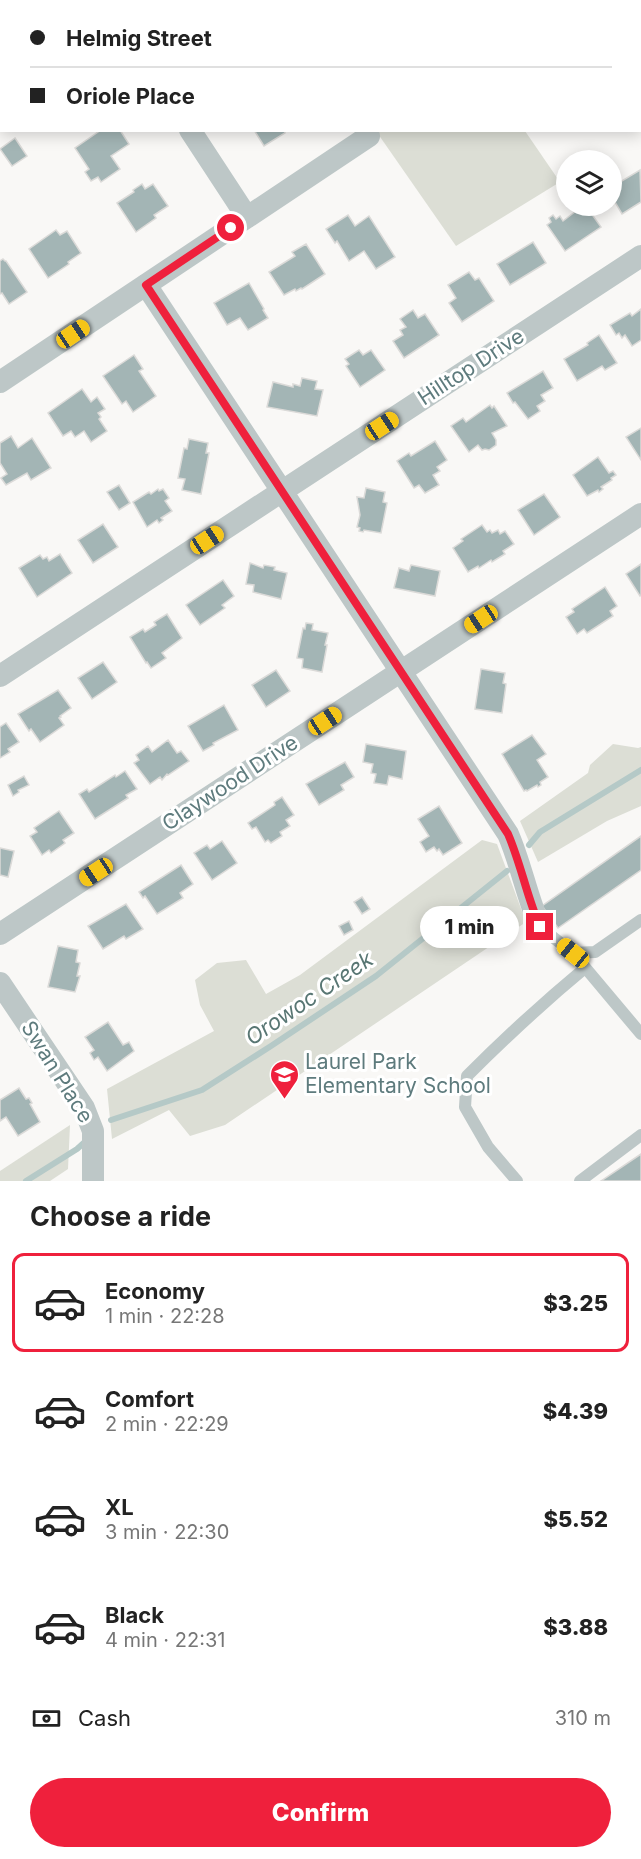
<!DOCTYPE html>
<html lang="en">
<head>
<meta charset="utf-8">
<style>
  body { margin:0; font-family:Inter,sans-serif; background:#f6f6f6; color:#222; height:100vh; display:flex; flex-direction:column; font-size:22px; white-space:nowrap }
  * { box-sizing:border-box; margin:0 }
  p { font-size:20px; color:#767676 }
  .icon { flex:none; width:33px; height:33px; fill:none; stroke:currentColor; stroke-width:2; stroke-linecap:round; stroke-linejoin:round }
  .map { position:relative; height:1181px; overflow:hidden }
  .drawer { display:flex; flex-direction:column; background:#fff; flex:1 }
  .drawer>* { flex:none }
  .hud { position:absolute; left:0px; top:0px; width:642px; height:132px; box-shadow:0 3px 15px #0003; display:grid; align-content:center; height:132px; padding:0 30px; background:#fff }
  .buttons { position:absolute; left:556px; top:150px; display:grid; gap:12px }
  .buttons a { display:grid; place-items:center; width:66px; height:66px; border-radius:50%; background:#fff; box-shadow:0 3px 15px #0003; font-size:30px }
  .end { position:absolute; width:27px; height:27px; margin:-14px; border:8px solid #ef203c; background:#fff; box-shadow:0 0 0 3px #fff }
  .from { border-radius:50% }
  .bubble { position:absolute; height:42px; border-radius:21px; background:#fff; box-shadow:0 3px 15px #0003; font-size:20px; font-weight:800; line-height:42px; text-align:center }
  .car { position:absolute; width:18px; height:36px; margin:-18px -9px; border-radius:8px; box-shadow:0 0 4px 2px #0007; background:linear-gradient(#f5c518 24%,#345 0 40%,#f5c518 0 76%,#345 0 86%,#f5c518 0) }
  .hud b { display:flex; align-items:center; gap:21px; height:57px; font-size:22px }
  .hud b+b { border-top:2px solid #e0e0e0 }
  .hud i { width:15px; height:15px; background:#222 }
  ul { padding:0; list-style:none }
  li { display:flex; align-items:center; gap:18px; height:99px; margin:0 12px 9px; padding:0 18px; border:3px solid transparent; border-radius:12px }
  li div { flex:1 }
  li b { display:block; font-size:22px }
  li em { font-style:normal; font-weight:800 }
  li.current { border-color:#ef203c }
  li>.icon { width:54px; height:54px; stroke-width:1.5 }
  h2 { padding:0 30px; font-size:27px; line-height:72px }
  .pay { display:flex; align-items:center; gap:15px; height:66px; padding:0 30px; font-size:22px }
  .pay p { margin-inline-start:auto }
  .button { display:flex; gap:12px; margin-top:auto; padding:12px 30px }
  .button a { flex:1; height:69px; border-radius:36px; background:#ef203c; color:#fff; font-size:24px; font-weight:800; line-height:69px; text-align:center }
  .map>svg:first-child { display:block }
</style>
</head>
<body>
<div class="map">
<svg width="641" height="1181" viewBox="0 0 641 1181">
  <rect width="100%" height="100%" fill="#f9f8f6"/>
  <!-- green -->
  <g fill="#dcded5">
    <path d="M376,131h149l35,51 -104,64z"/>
    <path d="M613,744l25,4 3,-1v59l-34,15 -69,41 -18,-41 68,-48 2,-8z"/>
    <path d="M482,840l15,4 29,78 -301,203 -35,11 -21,-26 -57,29 -5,-50 107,-58 -14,-26 -5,-25 22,-17 29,-3 20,34 34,-19z"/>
    <path d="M70,1125l-2,44 -18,12h-50v-10z"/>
  </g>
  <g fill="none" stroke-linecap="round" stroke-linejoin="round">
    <!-- stream -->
    <g stroke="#b5c9c7" stroke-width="6">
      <path d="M529,845l11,-13 101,-62"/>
      <path d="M111,1120l91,-30 69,-44 105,-70 131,-105"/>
      <path d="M26,1181l51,-32 10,-9"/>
    </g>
  </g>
  <!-- building -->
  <g fill="#a3b5b5" stroke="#dbdad8" stroke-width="1.5">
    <path d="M101,130h19l9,14 -18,12 9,13 -19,13 -3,-5 -7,4 -6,-9 4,-3 -14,-21z"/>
    <path d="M254,130h30l1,3 -21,13z"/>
    <path d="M15,138l12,18 -15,10 -12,-17z"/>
    <path d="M640,170l1,32 -19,12 -10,-17v-3l6,-3 -3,-6z"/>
    <path d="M142,184l3,5 8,-5 15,22 -14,9 2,3 -20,14 -19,-29 17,-11 -1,-2z"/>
    <path d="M575,206h11l15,21 -36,24 -18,-26 4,-3 -2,-4 4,-3 3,4 4,-3 3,5 13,-10 1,1 2,-1z"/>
    <path d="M348,215l7,11 14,-10 26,41 -19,12 -12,-18 -15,10 -12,-20 -2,2 -9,-14z"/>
    <path d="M56,230l4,5 7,-4 14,22 -13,9 1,2 -21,14 -19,-29z"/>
    <path d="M533,242l13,21 -36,22 -13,-21z"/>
    <path d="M306,244l19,30 -23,15 -1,-1 -5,3 -1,-2 -11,6 -15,-23 26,-16 -3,-4z"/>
    <path d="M3,259l2,2h1l21,31 -18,12 -7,-11 -2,1v-33z"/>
    <path d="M469,272l6,8 4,-2 15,23 -32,21 -13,-19 7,-5 -8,-13z"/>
    <path d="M249,283l15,26 -1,1 5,8 -20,12 -8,-12 -13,7 -13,-22z"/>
    <path d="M641,309v31l-9,6 -7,-11 -3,3 -3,-5 -3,2 -6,-10 20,-12 2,3z"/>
    <path d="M413,310l5,8 7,-4 14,21 -35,23 -11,-17 10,-6 -3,-5 6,-3 -6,-8z"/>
    <path d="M599,335l18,28 -12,7 -3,-4 -25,15 -13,-22 24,-14 -1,-2z"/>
    <path d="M359,350l4,5 8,-5 14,20 -25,17 -14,-21 3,-2 -4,-5z"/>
    <path d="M134,355l9,14 -4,2 17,25 -23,16 -7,-11 -4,3 -19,-28z"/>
    <path d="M543,371l10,17 -12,7 4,6 -8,5 3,5 -12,8 -13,-17 -2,1 -6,-10z"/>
    <path d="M302,378l15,3 -2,8 8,1 -6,26 -50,-9 6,-25 20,5v-3l7,2z"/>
    <path d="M82,389l9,13 6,-5 8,12 -7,4 3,4 -2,2 8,12 -16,11 -7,-11 -9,6 -4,-6 -8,5 -15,-23z"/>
    <path d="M490,405l2,3 2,-2 13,20 -15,7 4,7v5l-7,5 -4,-1 -3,1 -4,-5 -9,7 -18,-26 12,-8 3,4z"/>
    <path d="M641,428v32l-15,-23z"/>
    <path d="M11,436l7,12 14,-10 19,30 -20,12 -4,-7 -21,12 -5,-7 6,-4 -7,-11v-20z"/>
    <path d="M189,439l19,4 -2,10h3l-8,41 -19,-4 3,-11 -7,-1 6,-30 3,1z"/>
    <path d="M435,441l12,19 -10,7 3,4 -7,4 6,10 -14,8 -6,-8 -5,3 -17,-27 12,-8 2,3z"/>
    <path d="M598,457l11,16 4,-2 3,4 -5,3 1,2 -11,7 2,2 -4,3 -1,-2 -11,6 -14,-21z"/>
    <path d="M119,485l11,18 -11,7 -12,-18z"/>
    <path d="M366,488l19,4 -2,10 4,1 -6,30 -17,-3 -1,2 -4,-1 1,-3 -3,-1 3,-12 -3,-18 7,1z"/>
    <path d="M158,489l1,2 4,-2 6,9 -4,3 7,10 -11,7 2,2 -4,3 -2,-3 -10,7 -14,-25 16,-10 2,2z"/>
    <path d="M544,494l16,23 -26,18 -16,-25z"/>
    <path d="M103,524l15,23 -25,16 -15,-23z"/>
    <path d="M482,525l5,7 3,-2 2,3 6,-3 2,4 5,-3 9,13 -11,7 2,3 -13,8 -1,-2 -12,8 -1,-2 -10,6 -15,-24 10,-7 -2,-2z"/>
    <path d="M60,554l12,19 -35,24 -18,-29 21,-13 3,4 4,-2 2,4z"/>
    <path d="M250,563l13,5 1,-3 11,2 -1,3 13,3 -6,26 -28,-7 1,-7 -8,-1z"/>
    <path d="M641,564v31l-1,1 -14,-22z"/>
    <path d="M411,565l29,6 -5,25 -41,-8 5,-20 10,3z"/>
    <path d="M223,580l11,16 -12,9 3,3 -25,17 -14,-20z"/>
    <path d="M605,587l12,19 -7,5 3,5 -26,17 -3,-4 -7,5 -11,-17 8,-5 -2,-3z"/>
    <path d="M167,614l15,24 -20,15 4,5 -15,10 -4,-6 -1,1 -16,-26 13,-8 2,3 11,-7 -2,-3z"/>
    <path d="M306,623l7,1 -1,6 16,3 -3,12h2l-5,27 -20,-4 1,-9 -6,-1 6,-30 2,1z"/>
    <path d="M103,662l14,20 -25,17 -14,-21z"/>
    <path d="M481,669l24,4 -2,10 3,1 -4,29 -27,-4z"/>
    <path d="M276,670l14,21 -24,16 -14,-22z"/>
    <path d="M58,690l13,18 -11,8 1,1 -2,1 5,7 -24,17 -9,-13 -2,2 -11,-17z"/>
    <path d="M224,705l14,25 -25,13 1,2 -11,6 -15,-25z"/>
    <path d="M6,723l13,19 -11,7 2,3 -10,6v-31z"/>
    <path d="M532,735l14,19 -9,6 11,17 -8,5 1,3 -3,2 -1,-2 -10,6 -1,-1 -2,1 -22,-37z"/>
    <path d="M168,740l9,13 4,-2 8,10 -21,14 -1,-1 -5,6 -2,-3 -10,7 -16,-21 5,-3 -3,-5 12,-9 4,6z"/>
    <path d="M366,744l40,7 -4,28 -13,-3 -2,9 -13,-2 2,-9 -5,-1 2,-9 -10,-2z"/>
    <path d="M345,762l9,15 -13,8 3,5 -25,15 -13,-21z"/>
    <path d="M125,771l12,18 -11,6 2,3 -33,21 -16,-25 8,-5 2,3 26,-17 1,2z"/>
    <path d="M24,776l5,9 -11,5 1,2 -6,4 -5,-11z"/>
    <path d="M282,797l12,18 -8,5 4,6 -10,6 2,4 -11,7 -3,-3 -3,2 -9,-15 -4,2 -4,-6 27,-18 -1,-3z"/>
    <path d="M439,806l23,37 -19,12 -4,-6 -2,2 -3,-4 -8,5 -6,-10 9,-6 -11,-17z"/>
    <path d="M59,811l15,22 -11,7 2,3 -14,10 -2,-3 -7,5 -12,-19 7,-4 -3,-4z"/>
    <path d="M641,836v34l-83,58 -16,-22z"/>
    <path d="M222,841l15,22 -25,17 -18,-27 13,-8 3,4z"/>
    <path d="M0,848l14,3 -6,26 -8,-2z"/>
    <path d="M181,865l12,19 -13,9 3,5 -26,16 -12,-18 -2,2 -4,-6z"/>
    <path d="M362,897l8,12 -8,5 -8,-12z"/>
    <path d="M126,904l17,25 -17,10 -2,-3 -21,13 -15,-23z"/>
    <path d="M349,921l4,9 -9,5 -5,-9z"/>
    <path d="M58,946l20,4 -2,12 4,1 -3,13h3l-5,16 -27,-5z"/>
    <path d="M108,1022l15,23 6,-3 5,9 -27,20 -9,-14 -4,3 -4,-7 4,-3 -9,-13z"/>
    <path d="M19,1088l7,11 3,-1 3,5 -2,1 10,18 -22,14 -12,-19 -6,4v-21z"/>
    <path d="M641,1154v27h-40z"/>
  </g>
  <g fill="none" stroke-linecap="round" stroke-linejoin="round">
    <!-- lane -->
    <g stroke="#bdc7c7" stroke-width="12">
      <path d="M540,927l33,26 68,81"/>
      <path d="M573,953l22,-1 46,-32"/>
      <path d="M517,1181l-29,-34 -23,-40 2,-31c38,-38 77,-74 118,-108"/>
      <path d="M580,1181l61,-46"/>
    </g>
    <!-- street -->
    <g stroke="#bdc7c7" stroke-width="22">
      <path d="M106,0l1,2"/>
      <path d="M574,2l3,-2"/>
      <path d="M190,130l57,87"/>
      <path d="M146,285l362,549c13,30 19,63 32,93"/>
      <path d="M0,382l369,-246"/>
      <path d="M0,676l641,-420"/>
      <path d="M0,934l641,-420"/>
      <path d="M0,983l84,125 9,23v50"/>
    </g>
  </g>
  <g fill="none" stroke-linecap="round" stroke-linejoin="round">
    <!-- route -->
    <path stroke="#ef203c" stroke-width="8" d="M231,228l-85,57 362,549c13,30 19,63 32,93"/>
  </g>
  <!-- icons -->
  <defs>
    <symbol id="school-pin" viewBox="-11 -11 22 30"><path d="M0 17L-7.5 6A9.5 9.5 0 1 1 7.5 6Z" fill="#ef203c" stroke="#fff"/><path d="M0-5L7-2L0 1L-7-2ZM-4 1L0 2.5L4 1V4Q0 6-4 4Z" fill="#fff"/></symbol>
  </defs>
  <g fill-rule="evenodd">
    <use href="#school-pin" x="268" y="1058" width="33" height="45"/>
  </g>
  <g text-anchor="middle" stroke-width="6" stroke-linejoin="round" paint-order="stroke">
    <!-- street labels -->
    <g font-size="21" fill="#5e7b7d" stroke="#fff">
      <text transform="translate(471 367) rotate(-33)" y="7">Hilltop Drive</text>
      <text transform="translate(230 783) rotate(-33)" y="7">Claywood Drive</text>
      <text transform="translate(57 1072) rotate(58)" y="7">Swan Place</text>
    </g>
    <!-- poi labels -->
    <g font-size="21" fill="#5e7b7d" stroke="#fff" text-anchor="start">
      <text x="305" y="1069">Laurel Park<tspan x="305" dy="24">Elementary School</tspan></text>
    </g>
    <!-- water labels -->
    <g font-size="22" font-style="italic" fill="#587673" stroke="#fff">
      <text transform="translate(309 998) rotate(-34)" y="8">Orowoc Creek</text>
    </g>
  </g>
</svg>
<div class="buttons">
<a><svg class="icon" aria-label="layers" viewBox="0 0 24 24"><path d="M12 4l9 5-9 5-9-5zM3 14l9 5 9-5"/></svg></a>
</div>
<i class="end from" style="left:231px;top:228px"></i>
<i class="end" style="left:540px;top:927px"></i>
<div class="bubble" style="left:420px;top:906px;width:99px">1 min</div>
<i class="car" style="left:73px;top:334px;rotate:56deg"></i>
<i class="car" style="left:382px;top:426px;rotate:57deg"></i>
<i class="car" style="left:207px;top:540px;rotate:57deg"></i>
<i class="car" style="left:481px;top:619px;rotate:237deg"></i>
<i class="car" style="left:325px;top:721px;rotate:57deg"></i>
<i class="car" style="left:96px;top:872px;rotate:237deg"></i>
<i class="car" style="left:573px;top:953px;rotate:309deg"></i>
<div class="hud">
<b><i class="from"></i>Helmig Street</b>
<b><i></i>Oriole Place</b>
</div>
</div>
<section class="drawer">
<h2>Choose a ride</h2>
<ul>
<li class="current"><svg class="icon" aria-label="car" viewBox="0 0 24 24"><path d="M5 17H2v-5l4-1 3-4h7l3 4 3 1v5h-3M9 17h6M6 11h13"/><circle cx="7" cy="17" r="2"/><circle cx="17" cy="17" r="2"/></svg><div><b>Economy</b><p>1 min · 22:28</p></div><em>$3.25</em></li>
<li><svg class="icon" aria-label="car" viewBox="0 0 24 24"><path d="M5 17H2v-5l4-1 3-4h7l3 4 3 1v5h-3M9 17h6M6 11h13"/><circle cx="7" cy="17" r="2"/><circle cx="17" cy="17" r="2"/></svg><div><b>Comfort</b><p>2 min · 22:29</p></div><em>$4.39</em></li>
<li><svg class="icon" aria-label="car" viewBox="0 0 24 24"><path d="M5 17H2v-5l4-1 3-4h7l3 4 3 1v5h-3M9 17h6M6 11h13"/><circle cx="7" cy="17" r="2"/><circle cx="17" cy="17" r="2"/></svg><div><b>XL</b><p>3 min · 22:30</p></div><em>$5.52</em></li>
<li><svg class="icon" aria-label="car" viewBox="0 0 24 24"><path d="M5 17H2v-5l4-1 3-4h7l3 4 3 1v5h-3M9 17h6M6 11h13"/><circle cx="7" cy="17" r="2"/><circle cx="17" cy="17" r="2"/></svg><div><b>Black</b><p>4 min · 22:31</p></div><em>$3.88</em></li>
</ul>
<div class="pay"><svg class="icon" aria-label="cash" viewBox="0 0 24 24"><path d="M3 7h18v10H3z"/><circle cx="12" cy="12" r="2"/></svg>Cash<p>310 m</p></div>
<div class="button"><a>Confirm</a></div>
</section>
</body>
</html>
